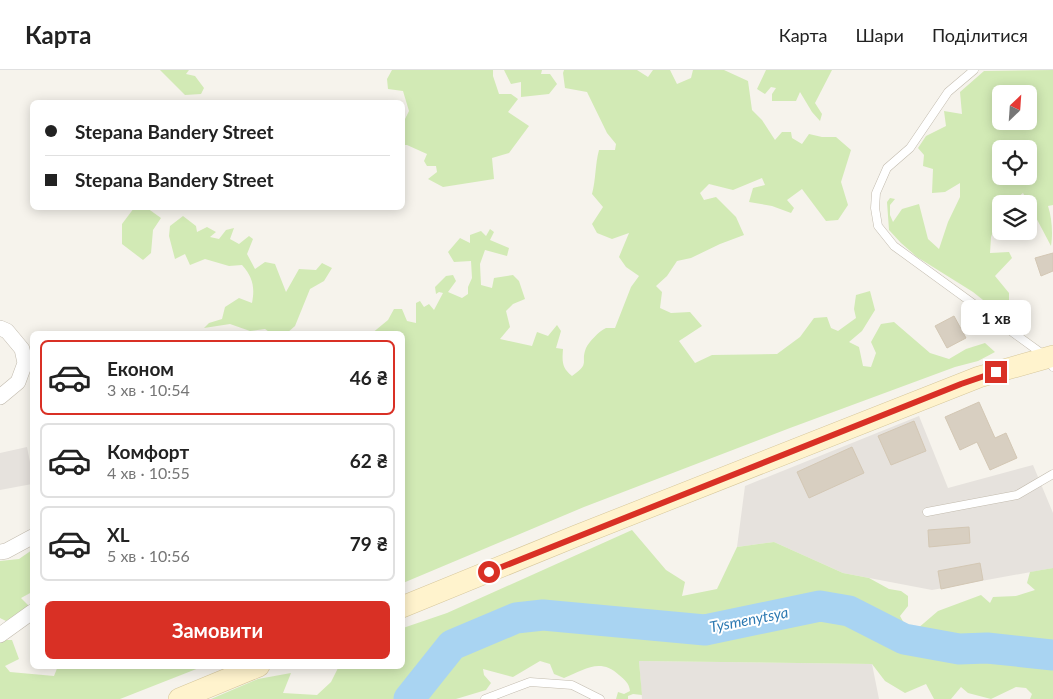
<!DOCTYPE html>
<html lang="uk">
<head>
<meta charset="utf-8">
<style>
  body { margin:0; font-family:Lato,sans-serif; background:#f6f6f6; color:#222; height:100vh; display:flex; flex-direction:column; font-size:19px; white-space:nowrap }
  * { box-sizing:border-box; margin:0 }
  p { font-size:16px; color:#767676 }
  .icon { flex:none; width:28px; height:28px; fill:none; stroke:currentColor; stroke-width:2; stroke-linecap:round; stroke-linejoin:round }
  .map { position:relative; flex:1; overflow:hidden }
  .side { position:absolute; left:30px; top:261px; width:375px; height:338px; display:flex; flex-direction:column; background:#fff; border-radius:8px; box-shadow:0 2px 12px #0003 }
  .side>* { flex:none }
  .guide { position:absolute; left:30px; top:30px; width:375px; height:110px; border-radius:8px; box-shadow:0 2px 12px #0003; display:grid; align-content:center; height:110px; padding:0 15px; background:#fff }
  .needle { width:32px; rotate:25deg }
  .fabs { position:absolute; left:992px; top:15px; display:grid; gap:10px }
  .fabs a { display:grid; place-items:center; width:45px; height:45px; border-radius:8px; background:#fff; box-shadow:0 2px 12px #0003; font-size:25px }
  .end { position:absolute; width:22px; height:22px; margin:-11px; border:6px solid #d93025; background:#fff; box-shadow:0 0 0 2px #fff }
  .from { border-radius:50% }
  .bubble { position:absolute; height:35px; border-radius:8px; background:#fff; box-shadow:0 2px 12px #0003; font-size:16px; font-weight:700; line-height:35px; text-align:center }
  .guide b { display:flex; align-items:center; gap:18px; height:48px; font-size:19px }
  .guide b+b { border-top:1px solid #e0e0e0 }
  .guide i { width:12px; height:12px; background:#222 }
  ul { padding:9px 0 0; list-style:none }
  li { display:flex; align-items:center; gap:15px; height:75px; margin:0 10px 8px; padding:0 5px; border:2px solid #e0e0e0; border-radius:8px }
  li div { flex:1 }
  li b { display:block; font-size:19px }
  li em { font-style:normal; font-weight:700 }
  li.selected { border-color:#d93025 }
  li>.icon { width:45px; height:45px; stroke-width:1.5 }
  .button { display:flex; gap:10px; margin-top:auto; padding:10px 15px }
  .button a { flex:1; height:58px; border-radius:8px; background:#d93025; color:#fff; font-size:20px; font-weight:700; line-height:58px; text-align:center }
  header { display:flex; align-items:center; gap:30px; box-sizing:border-box; height:70px; padding:0 25px; background:#fff; border-bottom:1px solid #e0e0e0 }
  header strong { font-size:24px }
  nav { display:flex; gap:28px; margin-inline-start:auto; font-size:18px }
  .map>svg:first-child { display:block }
</style>
</head>
<body>
<header>
<strong>Карта</strong>
<nav><a>Карта</a><a>Шари</a><a>Поділитися</a></nav>
</header>
<div class="map">
<svg width="1053" height="629" viewBox="0 0 1053 629">
  <rect width="100%" height="100%" fill="#f6f3ec"/>
  <!-- industrial -->
  <g fill="#e6e2dd">
    <path d="M919,346l29,72 85,-23 20,48v55l-121,22 -89,-17 -69,-31 -37,5 8,-61z"/>
    <path d="M27,377l5,25v12l-32,6v-37z"/>
    <path d="M639,591l233,3 7,35h-237z"/>
  </g>
  <!-- green -->
  <g fill="#d2eab5" fill-rule="evenodd">
    <path d="M160,0h29l-3,4 9,2 9,12 -3,6 -16,1z"/>
    <path d="M392,0h101v6l6,18h12l7,5 -10,13 21,14 -20,27 -17,5 2,21 -51,8 -15,-8 9,-7 -1,-6h-9l-3,-5 3,-7 -20,-9h-4v-22l6,-12 -6,-20 -15,-2 -1,-10z"/>
    <path d="M504,0h38l-1,4h9l7,10 -8,10 -28,3v-15l-10,2z"/>
    <path d="M564,0h73l11,7 5,-7h17l7,14 14,-6 2,-8h31l24,11 4,29 10,10 13,20 7,-8h9l1,6 10,6 7,-10 13,3h14l15,13 -10,32 7,23 -10,15 -12,1 -24,-32 -15,11 7,8 -3,5 -19,-7 -23,-4 4,-14 12,-3 -3,-7 -29,12 -24,-6 -9,9 4,7 12,-3 20,20 8,18 -24,9 -29,14 -14,3 -10,15 -11,10 6,6 -2,16 11,5 19,-1 12,14 -23,15 16,22 17,-8 65,-1 23,-17 14,-19 13,-1 4,11 7,3 18,-13 -2,-9 2,-14 14,-4 5,19 -13,21 -13,11 10,5 4,19 8,1 5,-14 -5,-11 10,-18 13,-2 36,31 19,6 17,-10 19,-6 10,9 -17,9 -23,6 -165,61 -206,79 -181,76 -1,-249h-31l17,-14 6,-11h8l5,12 9,2v-20l4,-2 4,6 5,-3 5,6 9,-17 -4,-1 -3,2 -1,-7 11,-11 7,-1 3,6 -8,11 14,6 6,-4v-7l4,-9 -1,-17 -17,1 -6,-10 12,-14 10,5v-8l11,-4 5,5 4,-7 4,3 -4,8 19,8 -2,8 -22,-6 -5,14 1,21 11,3 2,-10 19,-3 6,6 6,18 -12,5 -7,7 4,16 -10,12 32,7 5,-14 11,4 9,-11 4,6 -5,17 7,1c-1,13 -1,19 9,27 19,-13 8,-13 14,-28 3,-6 13,-17 20,-20 3,0 6,0 9,0l16,-41 8,-11 -13,-9 -7,-10 10,-24 -17,6 -15,-6 -5,-9 11,-17 -11,-13c4,-15 3,-29 7,-44h16l1,-6 -9,-11 -20,-41 -22,-4 -2,-15z"/>
    <path d="M766,0h66l-17,33 7,11 -2,7 -8,-9 -12,-20 -4,9h-24v-7l4,-6 -5,-1 -6,7 -8,-5z"/>
    <path d="M1053,0v135l-5,1c4,12 5,28 3,40l-28,-53 -14,11h-8v6l-10,27 -1,16 19,-1 3,6 -17,18 14,17v23h-6l-30,-24 -56,-35 -16,-14 -12,-13 -2,-28 3,-4 5,1 -5,6v10l3,7 9,-13 17,-5 9,35 11,10 9,-27 12,-25v-14l-15,9 -13,1 1,-24 -10,-3 1,-11 -6,-7 8,-12 20,-10 -2,-15 18,3 -2,-22 24,-21zM1001,24h28v27h-28zM1001,79h28v27h-28z"/>
    <path d="M134,138h13l14,10 -8,12 -2,23 -8,7 -21,-16v-20z"/>
    <path d="M183,146l13,10 1,6 10,-5 9,5 -6,5 9,2 7,-9 8,-2 -4,11 9,5 10,-8 4,3 -6,15 8,15 10,-7 10,2 11,28 13,-23 17,1 6,-7 10,5 -8,13 -14,8 -15,37 -8,7 -15,1 -7,-5 -15,2 -20,-7 -26,4 5,-5 13,-4 3,-12 14,-9 13,5c3,-15 1,-26 -10,-38l-13,1 -24,-7 -15,6 -5,-11 -10,5 -6,-23 1,-10z"/>
    <path d="M632,460l34,40 19,12 -3,14 35,-7 20,-42 37,-5 69,31 26,5 20,11 12,2 7,5v10l-8,10 5,9 12,4 21,-18 43,-16 9,8 3,-6 23,-1 19,-6 -8,-7 3,-11 23,-4v131h-23l2,-5 -6,-6 -10,-1 -25,12 -23,-6 -7,-6 -10,12h-17l-8,-15 -21,9 -20,-12 -13,-17 -233,-3 3,34 -9,-1 -5,2v3h-12l2,-7 6,2 6,-3c-1,-8 -5,-11 -11,-16 -19,-18 -35,-5 -55,3l-10,-4 -4,-10 -10,-3 -27,16 -30,-8 1,6 7,8 -5,7 -30,9h-245l47,-20 33,-6 -8,20 34,2 14,-13 8,-16h63l1,-38 44,-15z"/>
    <path d="M32,480v42l-11,6 9,9 -24,14 -6,-3v-57l19,-2z"/>
    <path d="M3,570h9l7,19 -14,7 5,6 44,4 4,-10h146l-84,33h-120v-57z"/>
  </g>
  <g fill="none" stroke-linecap="round" stroke-linejoin="round">
    <!-- river -->
    <path stroke="#a9d4f2" stroke-width="31" d="M409,629l43,-54 64,-27 27,-3 162,15 115,-24 29,5 55,28 55,10 28,-1 66,7"/>
  </g>
  <!-- building -->
  <g fill="#d8cfc1" stroke="#d3c7b4">
    <path d="M1053,183v18l-12,5 -6,-18z"/>
    <path d="M954,246l12,22 -19,10 -12,-22z"/>
    <path d="M979,332l16,36 11,-5 11,25 -27,12 -13,-28 -17,8 -15,-33z"/>
    <path d="M914,351l12,30 -35,14 -13,-29z"/>
    <path d="M852,377l12,26 -55,25 -12,-26z"/>
    <path d="M969,457l1,16 -41,4 -1,-17z"/>
    <path d="M980,493l3,17 -42,9 -3,-18z"/>
  </g>
  <g fill="none" stroke-linecap="round" stroke-linejoin="round">
    <defs>
      <g id="service">
        <path d="M974,0l-26,22 -38,56 -23,20 -11,25 -1,15 3,18 16,20 154,112 5,9"/>
        <path d="M927,442l90,-17 36,-21"/>
        <path d="M485,629l45,-17 42,3 28,14"/>
      </g>
      <g id="minor">
        <path d="M0,258l7,3 15,18 3,14 -7,19 -18,15"/>
        <path d="M0,482l6,-1 26,-14"/>
        <path d="M0,565l32,-23"/>
      </g>
      <g id="secondary">
        <path d="M402,537l174,-71 403,-159 74,-21"/>
        <path d="M179,629l80,-33"/>
      </g>
    </defs>
    <!-- service casing -->
    <use href="#service" stroke="#c2bbae" stroke-width="9"/>
    <!-- minor casing -->
    <use href="#minor" stroke="#c2bbae" stroke-width="16"/>
    <!-- secondary casing -->
    <use href="#secondary" stroke="#d6c79b" stroke-width="22"/>
    <!-- service -->
    <use href="#service" stroke="#fff" stroke-width="8"/>
    <!-- minor -->
    <use href="#minor" stroke="#fff" stroke-width="15"/>
    <!-- secondary -->
    <use href="#secondary" stroke="#fff3cd" stroke-width="21"/>
  </g>
  <g fill="none" stroke-linecap="round" stroke-linejoin="round">
    <!-- route -->
    <path stroke="#d93025" stroke-width="6" d="M489,502l472,-188 35,-12"/>
  </g>
  <g text-anchor="middle" stroke-width="4" stroke-linejoin="round" paint-order="stroke">
    <!-- water labels -->
    <g font-size="15" font-style="italic" fill="#2e7ab2" stroke="#fff">
      <text transform="translate(749 550) rotate(-11)" y="5">Tysmenytsya</text>
    </g>
  </g>
</svg>
<div class="fabs">
<a><svg class="needle" viewBox="-14 -14 28 28"><path d="M0-13l5 13h-10z" fill="#e53935"/><path d="M0 13l5-13h-10z" fill="#767676"/></svg></a>
<a><svg class="icon" aria-label="locate" viewBox="0 0 24 24"><circle cx="12" cy="12" r="6"/><path d="M12 2v4M12 18v4M2 12h4M18 12h4"/></svg></a>
<a><svg class="icon" aria-label="layers" viewBox="0 0 24 24"><path d="M12 4l9 5-9 5-9-5zM3 14l9 5 9-5"/></svg></a>
</div>
<i class="end from" style="left:489px;top:502px"></i>
<i class="end" style="left:996px;top:302px"></i>
<div class="bubble" style="left:961px;top:230px;width:70px">1 хв</div>
<div class="guide">
<b><i class="from"></i>Stepana Bandery Street</b>
<b><i></i>Stepana Bandery Street</b>
</div>
<section class="side">
<ul>
<li class="selected"><svg class="icon" aria-label="car" viewBox="0 0 24 24"><path d="M5 17H2v-5l4-1 3-4h7l3 4 3 1v5h-3M9 17h6M6 11h13"/><circle cx="7" cy="17" r="2"/><circle cx="17" cy="17" r="2"/></svg><div><b>Економ</b><p>3 хв · 10:54</p></div><em>46 ₴</em></li>
<li><svg class="icon" aria-label="car" viewBox="0 0 24 24"><path d="M5 17H2v-5l4-1 3-4h7l3 4 3 1v5h-3M9 17h6M6 11h13"/><circle cx="7" cy="17" r="2"/><circle cx="17" cy="17" r="2"/></svg><div><b>Комфорт</b><p>4 хв · 10:55</p></div><em>62 ₴</em></li>
<li><svg class="icon" aria-label="car" viewBox="0 0 24 24"><path d="M5 17H2v-5l4-1 3-4h7l3 4 3 1v5h-3M9 17h6M6 11h13"/><circle cx="7" cy="17" r="2"/><circle cx="17" cy="17" r="2"/></svg><div><b>XL</b><p>5 хв · 10:56</p></div><em>79 ₴</em></li>
</ul>
<div class="button"><a>Замовити</a></div>
</section>
</div>
</body>
</html>
